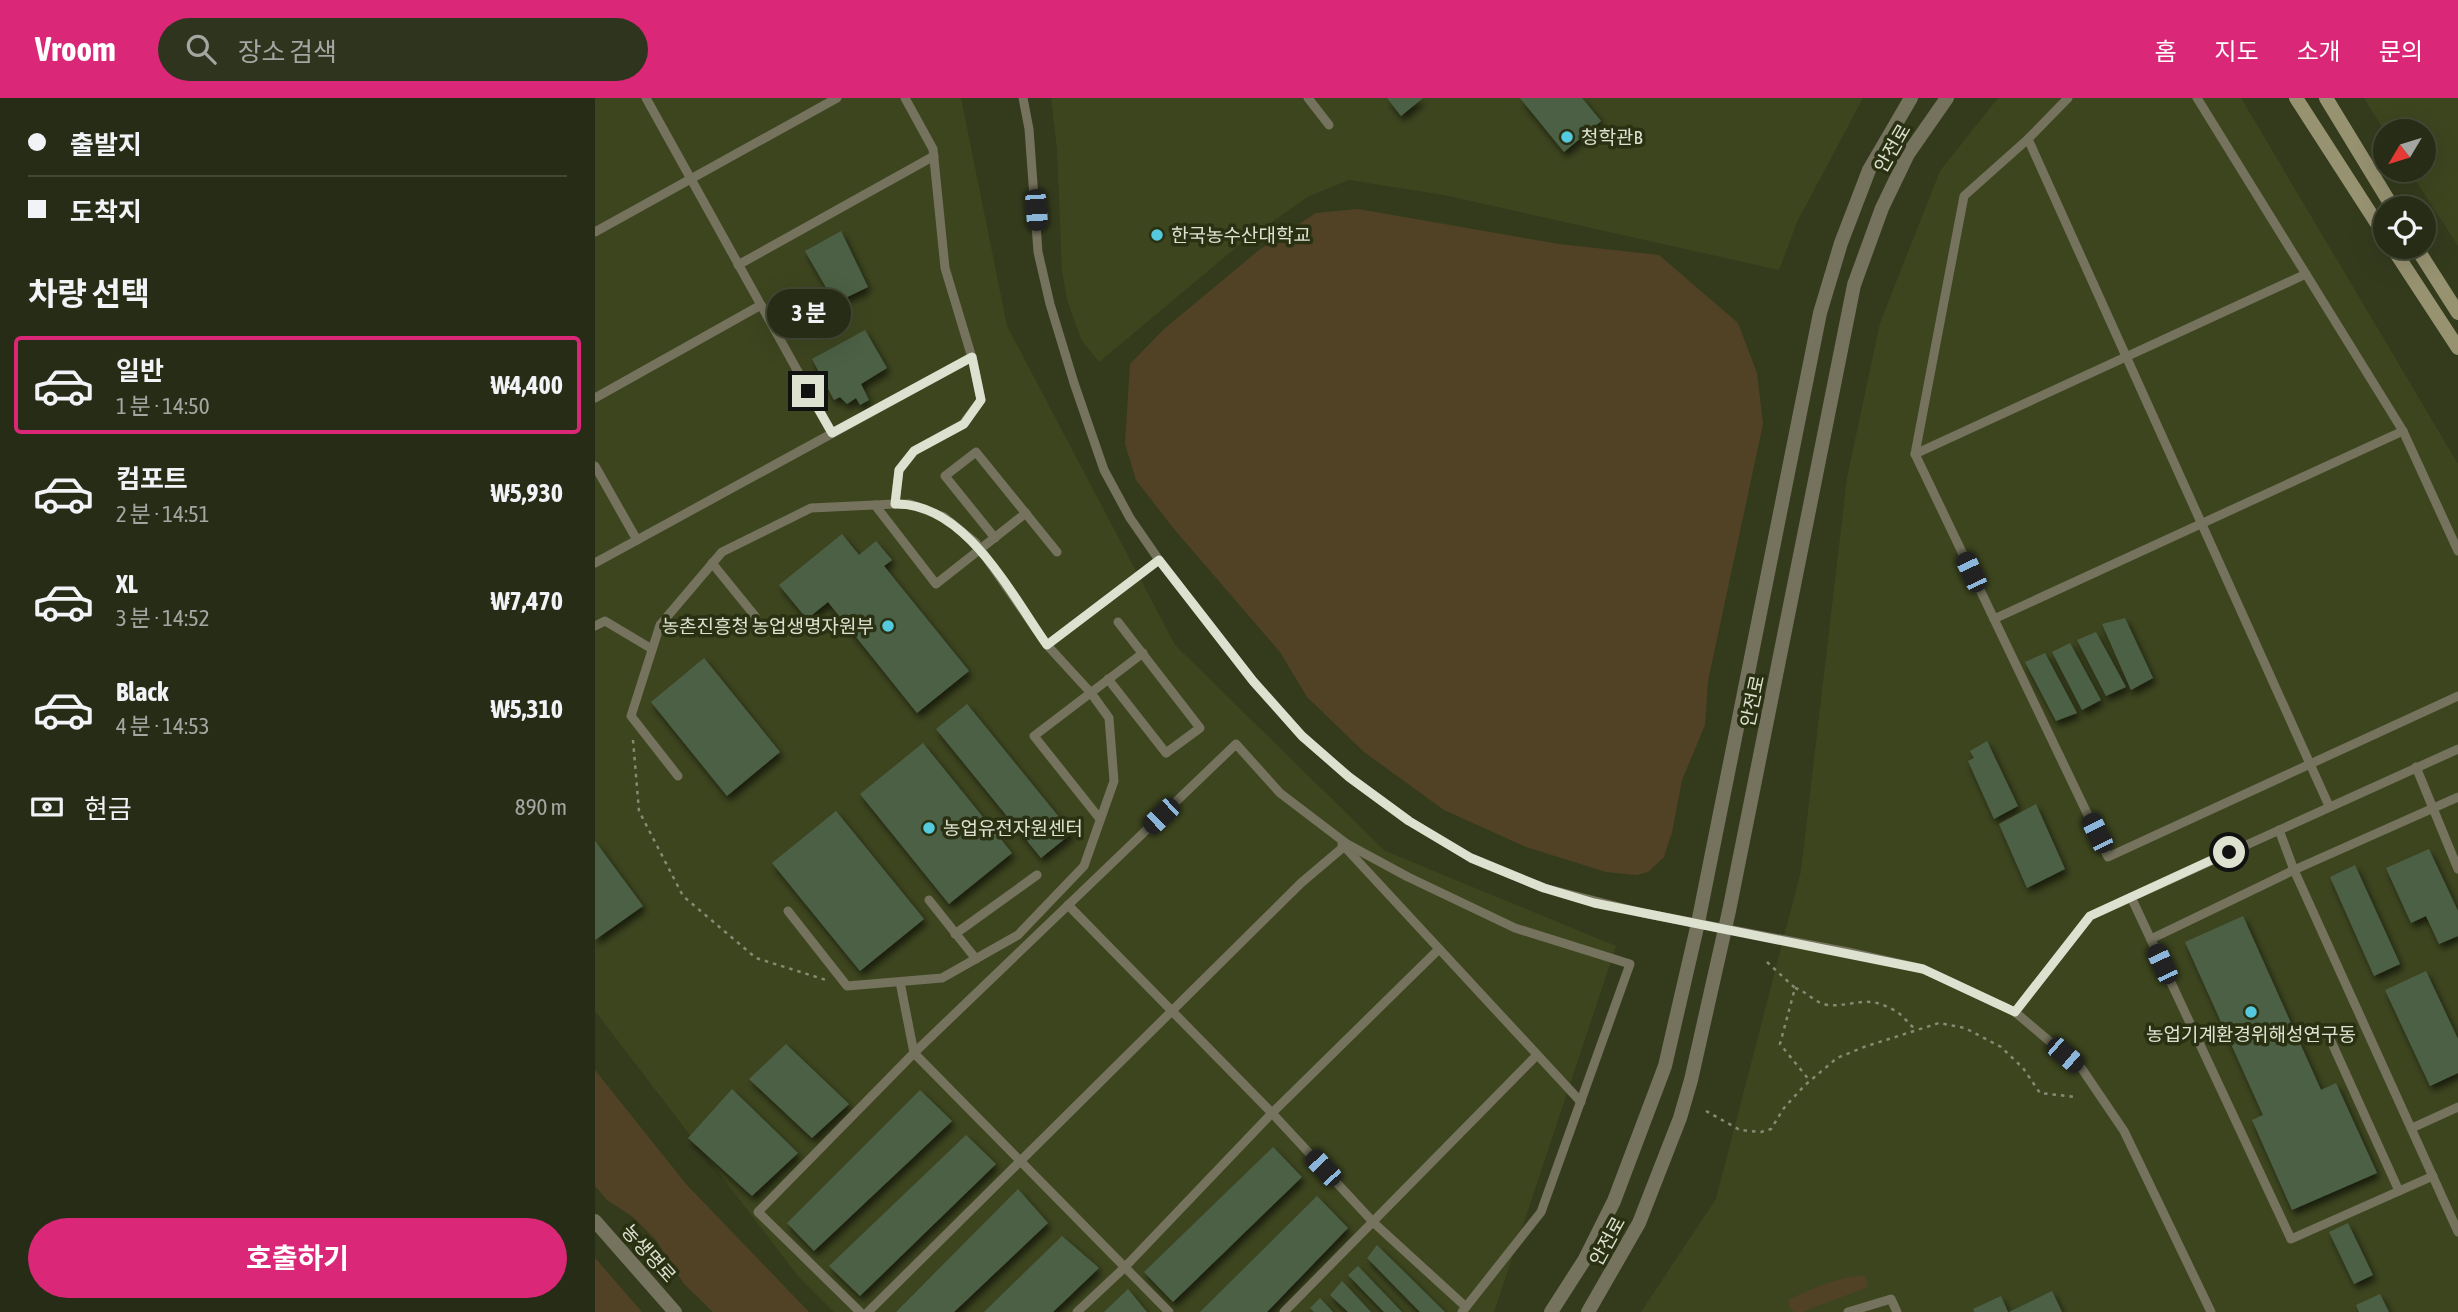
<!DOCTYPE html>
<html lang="ko">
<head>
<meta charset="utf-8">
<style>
  body { margin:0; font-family:"Asap Condensed","Noto Sans KR",sans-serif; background:#2f341f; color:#f1f3f6; height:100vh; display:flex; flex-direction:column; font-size:26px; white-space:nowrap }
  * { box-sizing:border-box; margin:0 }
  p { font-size:23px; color:#a4a7a1 }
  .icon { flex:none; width:38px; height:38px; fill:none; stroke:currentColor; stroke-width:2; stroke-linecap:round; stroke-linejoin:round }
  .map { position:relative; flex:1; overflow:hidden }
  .sheet { display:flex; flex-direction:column; background:#272c16; width:595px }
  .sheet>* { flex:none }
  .top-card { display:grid; align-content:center; height:154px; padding:0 28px; background:#272c16 }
  .needle { width:46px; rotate:232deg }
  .controls { position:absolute; left:1778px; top:21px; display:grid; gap:14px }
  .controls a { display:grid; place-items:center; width:63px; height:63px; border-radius:50%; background:#272c16; box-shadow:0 7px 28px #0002,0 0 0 2px #434835; font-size:35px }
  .end { position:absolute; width:32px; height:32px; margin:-16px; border:9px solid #dde2d0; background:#111; box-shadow:0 0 0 4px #111 }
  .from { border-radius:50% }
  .bubble { position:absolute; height:49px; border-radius:24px; background:#272c16; box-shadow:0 7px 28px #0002,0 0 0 2px #434835; font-size:23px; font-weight:700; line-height:49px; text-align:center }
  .car { position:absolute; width:21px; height:42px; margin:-21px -10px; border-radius:9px; box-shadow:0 0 5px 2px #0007; background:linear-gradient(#222 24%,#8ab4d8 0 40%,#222 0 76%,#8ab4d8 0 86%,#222 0) }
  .top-card b { display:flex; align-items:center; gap:24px; height:66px; font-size:26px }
  .top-card b+b { border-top:2px solid #434835 }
  .top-card i { width:18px; height:18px; background:#f1f3f6 }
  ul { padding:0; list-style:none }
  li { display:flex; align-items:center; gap:21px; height:98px; margin:0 14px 10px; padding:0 14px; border:4px solid transparent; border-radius:7px }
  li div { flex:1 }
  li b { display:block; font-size:26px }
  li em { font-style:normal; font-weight:700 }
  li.active { border-color:#db2777 }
  li>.icon { width:63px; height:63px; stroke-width:1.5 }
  h2 { padding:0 28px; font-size:32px; line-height:84px }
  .pay { display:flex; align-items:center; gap:18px; height:77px; padding:0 28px; font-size:26px }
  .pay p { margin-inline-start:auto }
  .button { display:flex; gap:14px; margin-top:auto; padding:14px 28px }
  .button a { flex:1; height:80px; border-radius:42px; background:#db2777; color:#fff; font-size:28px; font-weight:700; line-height:80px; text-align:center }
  header { display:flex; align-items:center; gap:42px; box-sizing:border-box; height:98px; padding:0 35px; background:#db2777; color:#fff }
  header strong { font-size:33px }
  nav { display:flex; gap:38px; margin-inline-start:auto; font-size:24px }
  .search { width:490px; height:63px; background:#2f341f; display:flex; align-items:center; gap:18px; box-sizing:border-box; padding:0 24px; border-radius:38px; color:#a4a7a1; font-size:26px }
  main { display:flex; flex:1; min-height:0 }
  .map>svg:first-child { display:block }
</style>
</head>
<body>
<header>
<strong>Vroom</strong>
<div class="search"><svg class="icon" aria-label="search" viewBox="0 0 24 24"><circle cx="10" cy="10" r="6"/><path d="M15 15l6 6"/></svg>장소 검색</div>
<nav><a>홈</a><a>지도</a><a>소개</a><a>문의</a></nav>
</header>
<main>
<section class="sheet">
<div class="top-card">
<b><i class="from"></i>출발지</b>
<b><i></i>도착지</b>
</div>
<h2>차량 선택</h2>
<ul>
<li class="active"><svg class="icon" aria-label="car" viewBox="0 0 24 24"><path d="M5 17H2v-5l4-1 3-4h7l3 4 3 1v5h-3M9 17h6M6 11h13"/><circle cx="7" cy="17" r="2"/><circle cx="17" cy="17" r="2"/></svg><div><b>일반</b><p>1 분 · 14:50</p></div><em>₩4,400</em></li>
<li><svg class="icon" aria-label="car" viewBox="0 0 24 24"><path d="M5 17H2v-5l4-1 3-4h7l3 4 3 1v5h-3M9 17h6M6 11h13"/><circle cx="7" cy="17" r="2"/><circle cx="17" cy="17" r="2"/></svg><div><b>컴포트</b><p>2 분 · 14:51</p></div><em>₩5,930</em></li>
<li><svg class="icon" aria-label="car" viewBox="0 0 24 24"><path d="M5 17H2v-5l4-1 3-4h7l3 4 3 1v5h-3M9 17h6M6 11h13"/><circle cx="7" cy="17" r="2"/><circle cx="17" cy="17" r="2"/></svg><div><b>XL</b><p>3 분 · 14:52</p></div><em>₩7,470</em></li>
<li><svg class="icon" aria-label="car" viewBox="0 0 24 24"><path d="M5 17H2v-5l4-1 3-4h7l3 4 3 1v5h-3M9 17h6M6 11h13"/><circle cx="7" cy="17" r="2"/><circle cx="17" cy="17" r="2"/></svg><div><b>Black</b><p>4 분 · 14:53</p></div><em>₩5,310</em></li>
</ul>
<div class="pay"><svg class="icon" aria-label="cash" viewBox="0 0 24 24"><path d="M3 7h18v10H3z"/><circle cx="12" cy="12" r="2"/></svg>현금<p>890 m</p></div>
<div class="button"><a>호출하기</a></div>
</section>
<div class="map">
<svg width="1863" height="1214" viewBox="0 0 1863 1214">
  <defs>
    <filter id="shadow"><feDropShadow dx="3" dy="5" stdDeviation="3.5" flood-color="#0009"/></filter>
  </defs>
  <rect width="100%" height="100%" fill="#343b1d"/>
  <!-- built -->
  <g fill="#3d451f">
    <path d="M0,0h366l46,228 168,319 210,206 231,95 -122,366h-660l-36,-36 -203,-265z"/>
    <path d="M456,0h812l-66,124 -18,48 -335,-75 -95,-15 -40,16 -70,49 -140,117 -18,-23 -14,-39 -5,-30 -5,-121z"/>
    <path d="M1403,0h243l217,366v848h-817l75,-113 85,-328 46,-393 33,-155 60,-152z"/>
    <path d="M1769,0h94v148l-49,-76h15v-39l-39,1z"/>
  </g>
  <!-- green -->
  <g fill="#514225">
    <path d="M763,111l201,35 100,11 79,68 19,50 6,51 -55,257 -3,44 -23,55 -10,52 -8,25 -16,15 -12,3 -30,-3 -80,-25 -82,-37 -80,-58 -57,-55 -27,-45 -106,-123 -38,-49 -11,-36 5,-80 34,-35 95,-79 57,-37z"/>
    <path d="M0,972l91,114 123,128h-96l-29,-28 -28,-44 -23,-23 -26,-17 -12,-14z"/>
    <path d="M0,1160l47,54h-47z"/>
    <path d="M1270,1177l3,12 -66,25h-8l-4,-4 -2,-8c25,-12 50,-23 77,-25z"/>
  </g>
  <!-- building -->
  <g fill="#4c6045" filter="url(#shadow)">
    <path d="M792,0h36l-22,18z"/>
    <path d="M925,0h62l19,23 -37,31z"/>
    <path d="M246,133l27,56 -33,16 -30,-52z"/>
    <path d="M270,232l22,38 -26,16 8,16 -9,5 -4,-7 -9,6 -7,-7 -6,3 -22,-41z"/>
    <path d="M247,436l17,21 17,-14 16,19 -8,6 85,105 -52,42 -89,-111 -21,17 -28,-34z"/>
    <path d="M1530,520l28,60 -22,12 -29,-66z"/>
    <path d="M1501,534l30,55 -20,9 -29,-56z"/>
    <path d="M1475,545l31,57 -19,10 -30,-58z"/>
    <path d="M1450,555l32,60 -21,8 -31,-59z"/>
    <path d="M109,560l76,94 -53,44 -76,-94z"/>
    <path d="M372,606l105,129 -31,25 -105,-129z"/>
    <path d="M1392,643l31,65 -24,13 -26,-58 6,-3 -4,-7z"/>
    <path d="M328,645l89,110 -63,51 -89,-110z"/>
    <path d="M1441,706l29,65 -38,19 -28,-64z"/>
    <path d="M241,713l88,108 -64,52 -88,-108z"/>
    <path d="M0,743l48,65 -48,34z"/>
    <path d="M1834,751l29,62v25l-19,8 -13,-28 -15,7 -25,-55z"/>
    <path d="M1760,767l45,99 -26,12 -44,-99z"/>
    <path d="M1648,818l78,174 15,-7 41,90 -85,37 -40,-90 11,-5 -78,-173z"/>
    <path d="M1831,873l32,68v34l-28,13 -45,-96z"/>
    <path d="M191,946l63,60 -37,34 -63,-59z"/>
    <path d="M137,991l66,64 -46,43 -64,-58z"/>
    <path d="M325,992l32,31 -138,130 -27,-28z"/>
    <path d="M371,1037l30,29 -136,132 -31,-30z"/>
    <path d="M678,1049l29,30 -129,125 -29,-30z"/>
    <path d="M423,1091l30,34 -94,89h-58z"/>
    <path d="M722,1098l31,32 -81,84h-67z"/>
    <path d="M1753,1125l25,52 -19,9 -25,-52z"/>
    <path d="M467,1138l37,32 -46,44h-69z"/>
    <path d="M782,1147l68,67h-25l-53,-54z"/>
    <path d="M763,1168l44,46h-18l-36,-37z"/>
    <path d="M747,1183l29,31h-23l-18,-17z"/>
    <path d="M533,1191l19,23h-43z"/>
    <path d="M1457,1193l10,21h-53z"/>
    <path d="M1785,1196l9,18h-30l-3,-7z"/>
    <path d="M1406,1198l7,16h-34l-1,-3z"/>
    <path d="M725,1200l13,14h-19l-4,-4z"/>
  </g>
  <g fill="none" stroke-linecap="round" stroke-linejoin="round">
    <!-- path -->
    <g stroke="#858b73" stroke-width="2.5" stroke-dasharray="3.5 5" stroke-linecap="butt">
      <path d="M38,642l6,71 44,85 73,62 70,22"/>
      <path d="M1172,864l28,26 -15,56 30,37"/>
      <path d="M1200,890c13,4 19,15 33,17 16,2 33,-6 49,-2 10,3 21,8 28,16 5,5 5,7 12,10"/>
      <path d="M1111,1013l34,19 21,2 10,-3 13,-21 20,-22 33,-28 27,-11 75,-24 26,5 36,19 22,21 17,25 36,4"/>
    </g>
    <!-- service -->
    <g stroke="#75725d" stroke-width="9">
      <path d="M51,0l186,335"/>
      <path d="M428,0l6,31 9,123 12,52 24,79 30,87 26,48 29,42 94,121 49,55 47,41 60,44 62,37 73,30 99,25 205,39 75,17 92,43 67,57 42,62 87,181"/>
      <path d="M713,0l21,27"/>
      <path d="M1473,0l-40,41 -64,57 -49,258 193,403 350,-161"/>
      <path d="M1602,0l206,333 55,120"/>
      <path d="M1433,41l301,667"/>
      <path d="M0,134l242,-134"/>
      <path d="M143,167l196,-109"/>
      <path d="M0,300l166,-93"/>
      <path d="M1320,356l391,-180"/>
      <path d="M0,368l42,74"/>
      <path d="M300,406l4,-34 15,-19 49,-27 18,-24 -8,-39 -28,-93 -12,-119 -28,-51"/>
      <path d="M280,407l61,79 90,-71"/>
      <path d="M400,440l-50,-62 31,-24 81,100"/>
      <path d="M0,465l377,-206"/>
      <path d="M117,465l43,53"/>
      <path d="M1399,521l409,-188"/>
      <path d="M0,528l10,-5 47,28"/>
      <path d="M452,547l112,-85"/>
      <path d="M513,581l58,74 34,-25 -82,-106"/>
      <path d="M1821,669l42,102"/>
      <path d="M83,678l-47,-60 29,-91 62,-73 89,-44 84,-4h15l34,13 32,26 71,102 44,48 18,25 5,63 -30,85 -66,69 -76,43 -95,8 -59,-75"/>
      <path d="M505,721l-66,-83 109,-83"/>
      <path d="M1684,732l15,40 164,362"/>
      <path d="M747,746l239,258"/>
      <path d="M1536,799l160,342 142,-63"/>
      <path d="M334,802l47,59"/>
      <path d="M473,807l204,208 102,110 92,84"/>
      <path d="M360,836l82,-59"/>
      <path d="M1556,841l143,-69 164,-73"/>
      <path d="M305,884l14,71 255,259"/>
      <path d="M1420,914l75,-96 368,-167"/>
      <path d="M1731,932l73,161"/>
      <path d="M1817,1030l46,-21"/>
      <path d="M265,1214l-102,-100 156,-159 322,-309 44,49 67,51 61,33 107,51 115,36 -89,248 -79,100"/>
      <path d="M273,1214l433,-429 46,-39"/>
      <path d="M482,1214l47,-44 148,-155 167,-164"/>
      <path d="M689,1214l253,-257"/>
      <path d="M1253,1214l43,-13 6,13"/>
    </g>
    <!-- tertiary -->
    <g stroke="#75725d" stroke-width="14">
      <path d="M0,1123l80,91"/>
      <path d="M956,1214l34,-53 29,-58 51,-135 33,-143 122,-610 21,-70 28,-73 42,-72"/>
      <path d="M993,1214l51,-89 41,-105 11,-38 38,-169 125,-626 28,-77 26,-54 39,-56"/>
    </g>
    <!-- secondary -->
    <g stroke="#979371" stroke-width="14">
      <path d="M1701,0l89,138"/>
      <path d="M1731,0l67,110"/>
      <path d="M1797,149l66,101"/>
      <path d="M1821,149l42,66"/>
    </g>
  </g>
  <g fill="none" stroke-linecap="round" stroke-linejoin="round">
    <!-- route -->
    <path stroke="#dde2d0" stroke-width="9" d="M213,293l24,42 140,-76 9,43 -17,24 -50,27 -15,19 -4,34c70,-2 116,90 152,141l112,-85 94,121 49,55 47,41 60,44 62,37 73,30 50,15 329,66 92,43 75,-96 139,-64"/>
  </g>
  <!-- markers -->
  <g fill="#55cadf" stroke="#2a3113" stroke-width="2.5">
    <circle cx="972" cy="39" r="7"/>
    <circle cx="562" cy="137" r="7"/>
    <circle cx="293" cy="528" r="7"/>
    <circle cx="334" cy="730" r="7"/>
    <circle cx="1656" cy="914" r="7"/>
  </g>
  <g text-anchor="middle" stroke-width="7" stroke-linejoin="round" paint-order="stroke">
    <!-- poi labels -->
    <g font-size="19" fill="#dde2d0" stroke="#2a3113" text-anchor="start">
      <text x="986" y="46">청학관B</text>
      <text x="576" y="144">한국농수산대학교</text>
      <text x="279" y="535" text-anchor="end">농촌진흥청 농업생명자원부</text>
      <text x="348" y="737">농업유전자원센터</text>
      <text x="1656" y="943" text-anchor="middle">농업기계환경위해성연구동</text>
    </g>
    <!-- street labels -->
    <g font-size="19" fill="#dde2d0" stroke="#2a3113">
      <text transform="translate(1297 50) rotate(-60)" y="7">안전로</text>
      <text transform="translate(1157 603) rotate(-78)" y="7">안전로</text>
      <text transform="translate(1012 1143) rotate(-61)" y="7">안전로</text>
      <text transform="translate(54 1155) rotate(48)" y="7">농생명로</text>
    </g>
  </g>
</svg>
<div class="controls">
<a><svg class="needle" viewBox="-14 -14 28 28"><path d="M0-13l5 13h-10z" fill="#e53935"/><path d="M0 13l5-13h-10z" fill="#a4a7a1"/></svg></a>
<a><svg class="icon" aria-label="locate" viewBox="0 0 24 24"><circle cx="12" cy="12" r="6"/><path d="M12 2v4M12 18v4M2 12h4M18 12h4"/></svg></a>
</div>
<i class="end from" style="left:1634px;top:754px"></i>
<i class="end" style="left:213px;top:293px"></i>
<div class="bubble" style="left:172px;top:191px;width:84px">3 분</div>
<i class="car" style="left:441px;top:112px;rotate:176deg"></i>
<i class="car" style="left:1376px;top:474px;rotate:335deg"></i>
<i class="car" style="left:566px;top:718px;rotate:226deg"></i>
<i class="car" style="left:1502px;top:735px;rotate:334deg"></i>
<i class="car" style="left:1567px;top:866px;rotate:335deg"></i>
<i class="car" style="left:1470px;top:957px;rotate:131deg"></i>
<i class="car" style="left:728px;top:1070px;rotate:317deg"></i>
</div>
</main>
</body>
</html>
